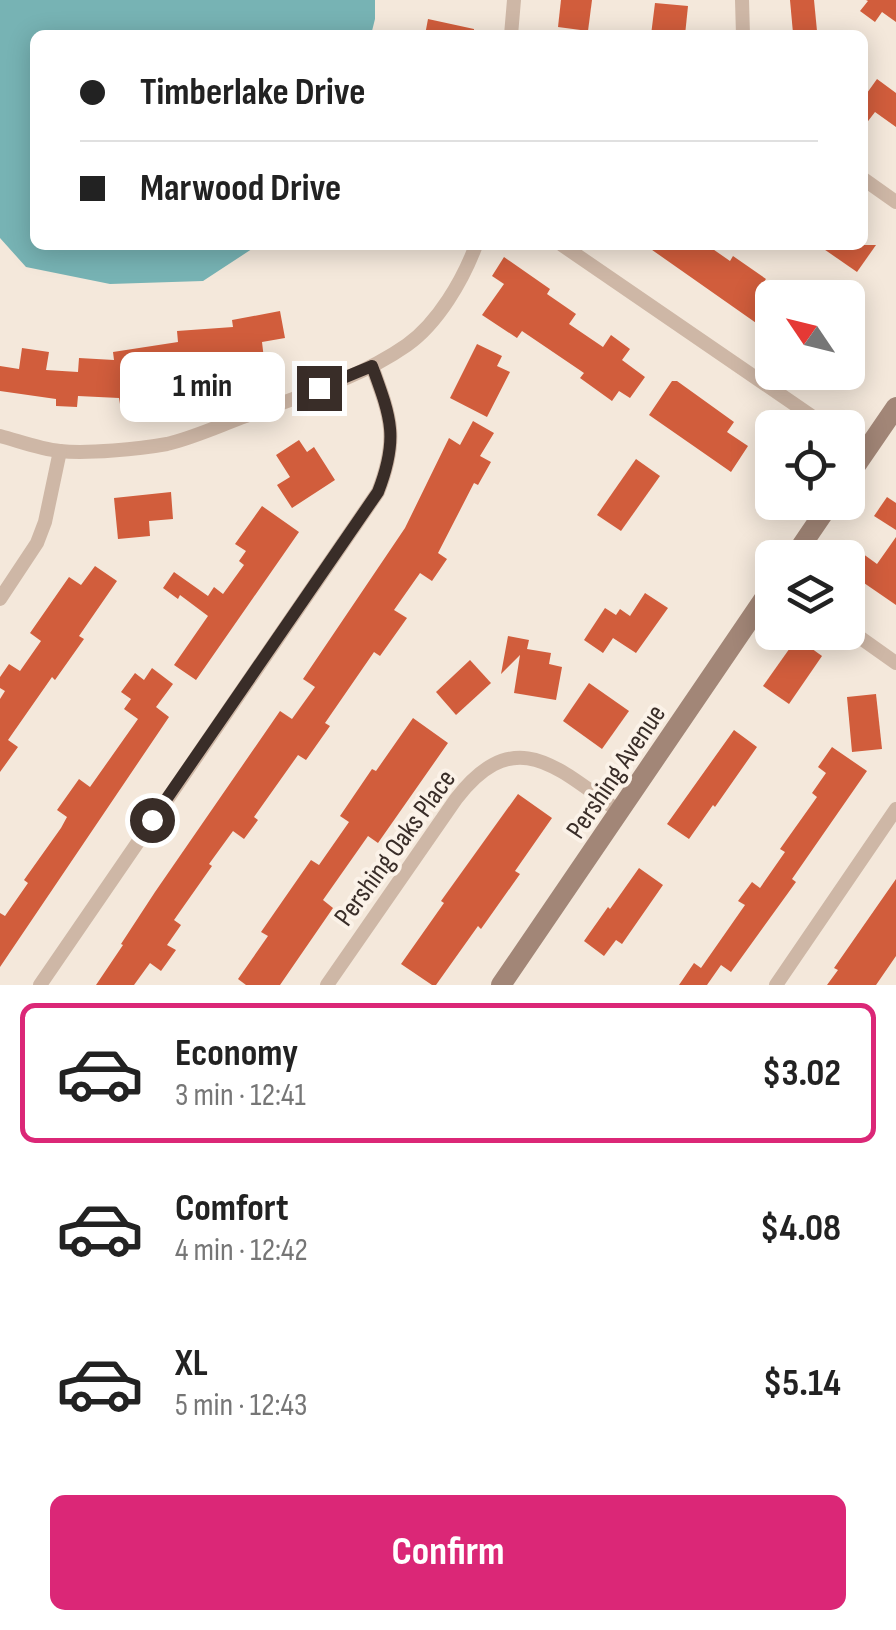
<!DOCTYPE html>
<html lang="en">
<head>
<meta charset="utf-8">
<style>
  body { margin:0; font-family:"Sofia Sans Condensed",sans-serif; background:#f6f6f6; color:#222; height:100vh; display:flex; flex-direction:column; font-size:38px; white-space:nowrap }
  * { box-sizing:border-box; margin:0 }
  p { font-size:32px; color:#767676 }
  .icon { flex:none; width:55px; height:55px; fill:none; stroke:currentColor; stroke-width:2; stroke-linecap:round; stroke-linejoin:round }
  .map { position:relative; height:985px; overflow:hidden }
  .sheet { display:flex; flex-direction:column; background:#fff; flex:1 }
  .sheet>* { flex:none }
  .top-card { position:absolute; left:30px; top:30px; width:838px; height:220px; border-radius:15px; box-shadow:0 5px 25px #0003; display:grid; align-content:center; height:220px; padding:0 50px; background:#fff }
  .needle { width:65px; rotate:305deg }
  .tools { position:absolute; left:755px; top:280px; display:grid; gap:20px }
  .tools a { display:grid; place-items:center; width:110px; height:110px; border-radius:15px; background:#fff; box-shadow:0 5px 25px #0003; font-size:50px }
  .end { position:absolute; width:45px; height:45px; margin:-22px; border:12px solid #392d28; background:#fff; box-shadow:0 0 0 5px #fff }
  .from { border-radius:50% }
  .bubble { position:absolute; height:70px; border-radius:15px; background:#fff; box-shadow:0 5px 25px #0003; font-size:32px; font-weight:700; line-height:70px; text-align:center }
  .top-card b { display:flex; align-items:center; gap:35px; height:95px; font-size:38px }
  .top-card b+b { border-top:2px solid #e0e0e0 }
  .top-card i { width:25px; height:25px; background:#222 }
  ul { padding:18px 0 0; list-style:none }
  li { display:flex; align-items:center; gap:30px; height:140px; margin:0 20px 15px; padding:0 30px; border:5px solid transparent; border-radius:15px }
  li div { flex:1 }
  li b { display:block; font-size:38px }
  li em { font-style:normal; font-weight:700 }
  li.current { border-color:#db2777 }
  li>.icon { width:90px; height:90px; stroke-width:1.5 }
  .primary-button { display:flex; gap:20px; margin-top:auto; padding:20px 50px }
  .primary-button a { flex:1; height:115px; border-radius:15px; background:#db2777; color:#fff; font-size:40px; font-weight:700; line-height:115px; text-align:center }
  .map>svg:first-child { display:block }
</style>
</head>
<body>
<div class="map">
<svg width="896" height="985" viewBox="0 0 896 985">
  <rect width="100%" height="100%" fill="#f4e8db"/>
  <!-- water -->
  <path fill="#77b3b4" d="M0,0h375v19l-4,16h-336v210h223l-55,36 -93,3 -84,-17 -26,-29z"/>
  <!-- building -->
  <g fill="#d15d3c">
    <path d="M561,0h31l-4,31 -30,-4z"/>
    <path d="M790,0h24l3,31 -24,2z"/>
    <path d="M866,0h30v22l-14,-10 -7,10 -15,-11 8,-10z"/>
    <path d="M655,3l33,3 -3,29h-34z"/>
    <path d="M428,19l46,10v6h-49z"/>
    <path d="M877,79l19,14v34l-21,-15 -13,17v-29z"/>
    <path d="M645,245h62l23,16 3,-5 33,23 -6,8 12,8v39z"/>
    <path d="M818,245h58l-19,27z"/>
    <path d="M504,257l46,32 -3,5 29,20 -7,10 34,23 8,-12 19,14 -8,11 23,17 -15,21 -11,-7 -7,10 -32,-23 4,-5 -62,-42 -5,7 -35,-23 22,-31 -12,-8z"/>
    <path d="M280,311l5,27 -23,4 2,17 -38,6v4l-14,1 1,11 -71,6 2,14 -24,3 -1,-6 -41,-2 -1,11 -21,-1v-7l-56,-8v-25l19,3 3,-21 27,4 -3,18 32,2 1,-14 35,2 -1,-8 65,-10 -1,-11 56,-4 -1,-7z"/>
    <path d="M477,344l25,12 -5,10 13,6 -23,45 -37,-19z"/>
    <path d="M672,381h5l57,41 -7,10 21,14 -17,26 -82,-57z"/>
    <path d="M473,421l21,12 -14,23 11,6 -13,23 -4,-2 -36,70 9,6 -15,22 -12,-8 -26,37 13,8 -27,38 -6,-4 -49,71 5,3 -24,34 -8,-5 -44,62 4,3 -14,19 -11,-8 -24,33 3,2 -38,54 7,5 -14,20 9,5 -15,21 -11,-8 -16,22h-38l27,-40 -2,-1 34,-52 125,-181 12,8 23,-32 -12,-8 102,-151 44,-90 11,7z"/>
    <path d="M299,440l8,12 7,-5 21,33 -43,28 -15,-23 13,-8 -14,-22z"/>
    <path d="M636,459l24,17 -39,55 -24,-16z"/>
    <path d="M171,492l2,27 -24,2 1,15 -32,3 -4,-41z"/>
    <path d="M887,497l9,6v27l-22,-14z"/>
    <path d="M262,506l37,26 -103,148 -22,-15 34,-49 -28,-21 -2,4 -15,-11 11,-16 34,24 6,-9 9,7 21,-29 -5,-4 7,-10 -11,-7z"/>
    <path d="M896,537v68l-48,-33v-29l29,21z"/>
    <path d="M95,566l22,15 -38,55 5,3 -29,41 -3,-3 -44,63 10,7 -18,25v-73l5,-8 -5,-3v-11l9,-13 11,7 21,-30 -11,-8 39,-56 12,8z"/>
    <path d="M645,593l23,15 -32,45 -23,-15 -10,15 -19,-13 21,-32 11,7 4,-6 10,7z"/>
    <path d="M508,636l21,4 -2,9 24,4 -2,11 13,3 -6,33 -42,-7 6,-38 -19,19z"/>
    <path d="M797,638l25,18 -33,48 -26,-18z"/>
    <path d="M470,660l21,23 -35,32 -20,-23z"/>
    <path d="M152,668l21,16 -17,23 13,10 -169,250v-54l5,3 23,-33 -4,-3 37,-52 6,-11 -10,-7 22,-31 11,8 48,-68 -14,-10 7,-10 -10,-7 14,-19 9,7z"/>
    <path d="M589,683l40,28 -27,38 -39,-28z"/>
    <path d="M876,694l6,55 -30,3 -5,-55z"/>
    <path d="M413,718l35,25 -70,100 -10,-7 -45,64 10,8 -53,77h-34l-8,-6 30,-43 -7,-4 50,-72 8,5 30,-43 -9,-6 32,-47 4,2z"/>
    <path d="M734,730l23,17 -42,60 -2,-2 -24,34 -22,-15z"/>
    <path d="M832,747l35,24 -75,108 4,3 -65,90 -10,-7 -14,20h-28l15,-22 7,5 44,-63 -7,-4 14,-19 8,6 25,-36 -5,-3 37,-52 -5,-4 14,-20 -8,-6z"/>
    <path d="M518,794l34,24 -37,53 5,3 -39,55 -3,-3 -42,59h-4l-31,-21 43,-61 -3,-2z"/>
    <path d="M639,868l24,17 -41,59 -6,-4 -12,16 -20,-15 24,-34 2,2z"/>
    <path d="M896,879v77l-20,29h-49l11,-15 -4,-2z"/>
  </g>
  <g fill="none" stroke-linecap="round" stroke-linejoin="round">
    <!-- street -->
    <g stroke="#ceb7a6" stroke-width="14">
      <path d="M742,0l1,35"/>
      <path d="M511,35l3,-35"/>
      <path d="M862,178l34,24"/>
      <path d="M562,245l267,183"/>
      <path d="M0,436c19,5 40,13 60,15 27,3 79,-2 107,-7 26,-6 54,-19 79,-28 54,-20 114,-38 161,-71 31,-22 56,-65 69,-100"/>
      <path d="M848,440l17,12"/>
      <path d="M0,599l37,-56 8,-21 15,-71"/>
      <path d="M848,629l48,34"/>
      <path d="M40,985l338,-493c21,-54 13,-74 -6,-126"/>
      <path d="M327,985l129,-186c60,-78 103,-29 164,13"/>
      <path d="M776,985l120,-176"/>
    </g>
    <!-- secondary -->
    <g stroke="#a28677" stroke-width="20">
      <path d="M848,477l48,-70"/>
      <path d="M793,558l38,-56"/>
      <path d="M501,985l271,-398"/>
    </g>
  </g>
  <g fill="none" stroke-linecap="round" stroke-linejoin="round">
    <!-- route -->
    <path stroke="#392d28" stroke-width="12" d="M152,820l226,-328c21,-54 13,-74 -6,-126l-53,22"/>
  </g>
  <g text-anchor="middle" stroke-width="8" stroke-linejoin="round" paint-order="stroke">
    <!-- street labels -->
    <g font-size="28" fill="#392d28" stroke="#fbf2e8">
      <text transform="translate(615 771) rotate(-56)" y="10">Pershing Avenue</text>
      <text transform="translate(394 847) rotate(-54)" y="10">Pershing Oaks Place</text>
    </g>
  </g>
</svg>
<div class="tools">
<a><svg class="needle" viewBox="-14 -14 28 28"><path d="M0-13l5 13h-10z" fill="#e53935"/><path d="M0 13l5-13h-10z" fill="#767676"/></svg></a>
<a><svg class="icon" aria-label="locate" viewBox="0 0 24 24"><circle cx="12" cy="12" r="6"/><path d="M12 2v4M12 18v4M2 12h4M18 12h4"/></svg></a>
<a><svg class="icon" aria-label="layers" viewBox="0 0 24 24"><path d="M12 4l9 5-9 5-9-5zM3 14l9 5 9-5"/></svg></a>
</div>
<i class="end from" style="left:152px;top:820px"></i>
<i class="end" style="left:319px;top:388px"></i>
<div class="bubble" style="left:120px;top:352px;width:165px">1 min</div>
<div class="top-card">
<b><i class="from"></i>Timberlake Drive</b>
<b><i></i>Marwood Drive</b>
</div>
</div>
<section class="sheet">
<ul>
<li class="current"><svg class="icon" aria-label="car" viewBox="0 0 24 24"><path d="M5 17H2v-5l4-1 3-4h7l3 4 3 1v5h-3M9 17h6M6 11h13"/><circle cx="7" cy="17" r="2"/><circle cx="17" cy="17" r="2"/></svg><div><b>Economy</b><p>3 min · 12:41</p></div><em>$3.02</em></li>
<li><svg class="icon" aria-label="car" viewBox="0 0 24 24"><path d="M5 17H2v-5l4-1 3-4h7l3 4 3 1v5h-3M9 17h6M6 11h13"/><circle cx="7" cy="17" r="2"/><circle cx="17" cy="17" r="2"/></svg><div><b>Comfort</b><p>4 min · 12:42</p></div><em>$4.08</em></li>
<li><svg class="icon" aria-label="car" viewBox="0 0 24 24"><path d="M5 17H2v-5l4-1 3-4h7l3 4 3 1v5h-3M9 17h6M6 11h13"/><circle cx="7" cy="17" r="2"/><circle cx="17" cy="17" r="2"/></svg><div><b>XL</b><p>5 min · 12:43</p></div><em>$5.14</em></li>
</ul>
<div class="primary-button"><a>Confirm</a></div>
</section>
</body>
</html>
